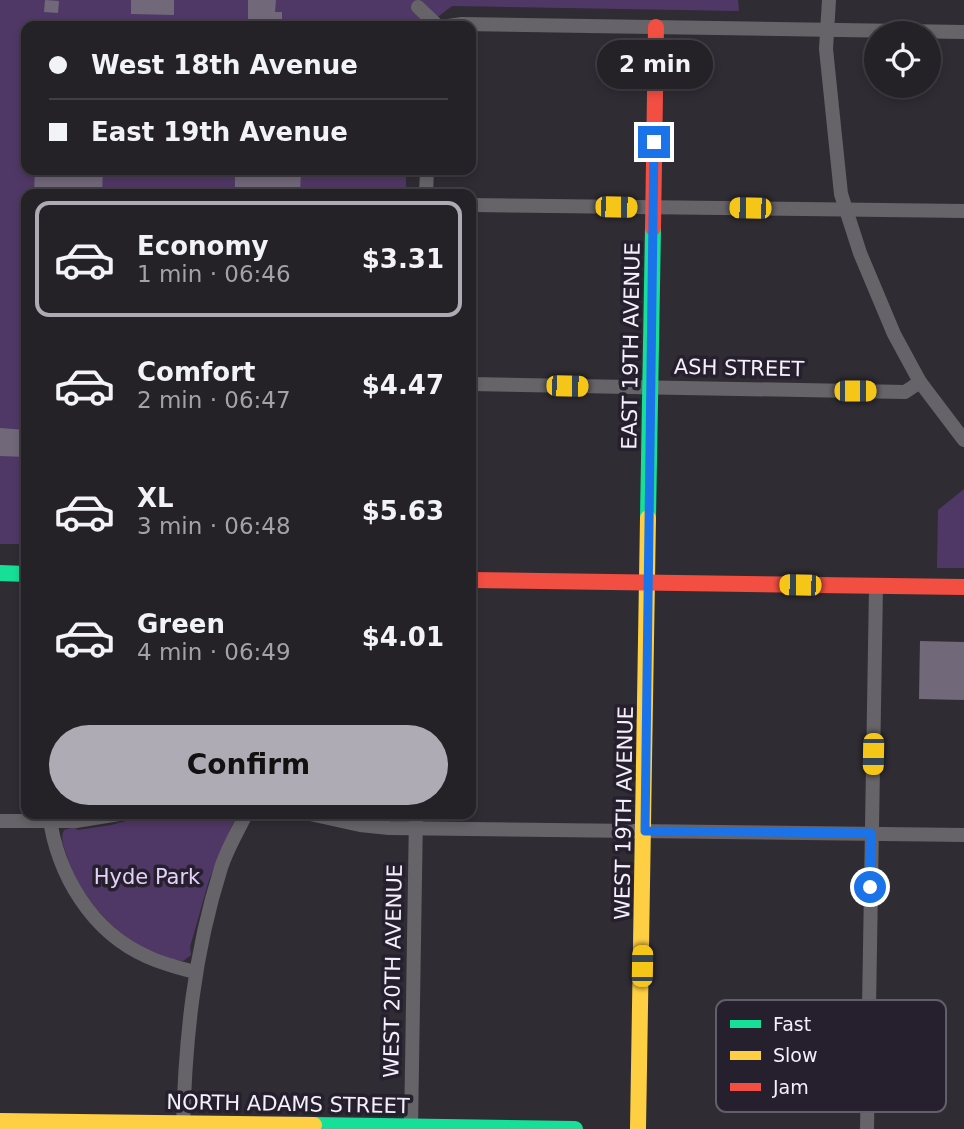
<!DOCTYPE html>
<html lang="en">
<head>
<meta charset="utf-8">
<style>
  body { margin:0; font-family:"DejaVu Sans",sans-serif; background:#302e33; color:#f1f3f6; height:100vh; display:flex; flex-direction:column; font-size:26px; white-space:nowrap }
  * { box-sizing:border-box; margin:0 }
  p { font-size:23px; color:#a3a3a7 }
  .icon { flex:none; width:38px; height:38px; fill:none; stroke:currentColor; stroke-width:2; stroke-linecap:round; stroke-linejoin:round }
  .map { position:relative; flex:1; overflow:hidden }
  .side { position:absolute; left:21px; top:189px; width:455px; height:630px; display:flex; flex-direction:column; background:#242127; border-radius:14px; box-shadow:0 4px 10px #0003,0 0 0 2px #413e44 }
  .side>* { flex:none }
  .top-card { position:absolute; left:21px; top:21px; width:455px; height:154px; border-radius:14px; box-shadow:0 4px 10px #0003,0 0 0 2px #413e44; display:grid; align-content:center; height:154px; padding:0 28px; background:#242127 }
  .fabs { position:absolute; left:864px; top:21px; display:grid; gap:14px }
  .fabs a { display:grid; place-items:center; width:77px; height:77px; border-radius:50%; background:#242127; box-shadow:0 4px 10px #0003,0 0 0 2px #413e44; font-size:35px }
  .end { position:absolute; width:32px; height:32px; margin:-16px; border:9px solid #1a73e8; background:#fff; box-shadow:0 0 0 4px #fff }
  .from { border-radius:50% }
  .bubble { position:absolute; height:49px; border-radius:24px; background:#242127; box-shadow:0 4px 10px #0003,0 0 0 2px #413e44; font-size:23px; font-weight:700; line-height:49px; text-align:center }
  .car { position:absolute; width:21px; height:42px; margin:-21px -10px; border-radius:9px; box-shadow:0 0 5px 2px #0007; background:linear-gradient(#f5c518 24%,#345 0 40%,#f5c518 0 76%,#345 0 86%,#f5c518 0) }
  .top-card b { display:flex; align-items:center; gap:24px; height:66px; font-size:26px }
  .top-card b+b { border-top:2px solid #413e44 }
  .top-card i { width:18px; height:18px; background:#f1f3f6 }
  ul { padding:12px 0 0; list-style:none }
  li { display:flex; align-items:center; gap:21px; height:116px; margin:0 14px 10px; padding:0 14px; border:4px solid transparent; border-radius:14px }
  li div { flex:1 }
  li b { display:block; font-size:26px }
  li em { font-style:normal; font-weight:700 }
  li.current { border-color:#afabb4 }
  li>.icon { width:63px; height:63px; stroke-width:1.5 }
  .button { display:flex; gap:14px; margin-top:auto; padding:14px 28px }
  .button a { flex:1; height:80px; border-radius:42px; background:#afabb4; color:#111; font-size:28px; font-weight:700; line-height:80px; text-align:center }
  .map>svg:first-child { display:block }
</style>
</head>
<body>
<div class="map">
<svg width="964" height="1129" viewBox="0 0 964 1129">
  <rect width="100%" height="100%" fill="#302c34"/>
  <!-- green -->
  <g fill="#503866">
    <path d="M0,0h738l1,11 -287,-5 -26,20h-400v144h380v24h-380v350h-26z"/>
    <path d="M964,489v79h-27l1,-58z"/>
    <path d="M152,814h85l-28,66 -19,67 1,8 -8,6c-49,-3 -103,-59 -116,-105 -3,-9 -7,-17 -3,-26l10,-3 4,3 33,-5z"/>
  </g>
  <!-- building -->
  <g fill="#71687a">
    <path d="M45,0l14,1 -1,12 -14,-1z"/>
    <path d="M131,0h43v15l-43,-1z"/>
    <path d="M248,0h28l-1,12h7v14h-34z"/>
    <path d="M35,170h68l-1,24h-68z"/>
    <path d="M235,170h66l-1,24h-65z"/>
    <path d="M0,428l26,2v27l-26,-1z"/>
    <path d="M920,641l44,1v58l-45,-1z"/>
  </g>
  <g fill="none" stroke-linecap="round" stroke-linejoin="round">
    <!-- street -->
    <g stroke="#666468" stroke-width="14">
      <path d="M829,0l-3,49 15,145 19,59 34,81 26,48 44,58"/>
      <path d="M418,7l20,19"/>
      <path d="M448,26l14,-2 502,8"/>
      <path d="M426,194l1,-24"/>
      <path d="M471,205l493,6"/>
      <path d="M471,384l434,8 15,-10"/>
      <path d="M49,814c8,60 42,118 99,143 15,7 31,11 47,15"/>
      <path d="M310,814l50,11 29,3 575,7"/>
      <path d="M0,821h76l43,-7"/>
      <path d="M183,1129c2,-89 11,-176 38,-261 6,-19 17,-37 25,-54"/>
      <path d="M411,1129l5,-315"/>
      <path d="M867,1129l9,-543"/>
    </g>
    <!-- fast -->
    <g stroke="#16e098" stroke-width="16">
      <path d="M648,518l5,-290"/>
      <path d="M0,573l26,1"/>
      <path d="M314,1125l261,4"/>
    </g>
    <!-- slow -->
    <g stroke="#ffcf43" stroke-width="16">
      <path d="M0,1121l314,4"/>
      <path d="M638,1129l10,-611"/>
    </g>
    <!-- jam -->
    <g stroke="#f24e42" stroke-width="16">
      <path d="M653,228l3,-201"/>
      <path d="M471,580l493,7"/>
    </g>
  </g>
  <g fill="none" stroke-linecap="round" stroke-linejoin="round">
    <!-- route -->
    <path stroke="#1a73e8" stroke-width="9" d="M654,142l-9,689 226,2 -1,54"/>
  </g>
  <g text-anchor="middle" stroke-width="7" stroke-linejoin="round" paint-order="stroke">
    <!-- street labels -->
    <g font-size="21" fill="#f4eff9" stroke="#261f2e">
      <text transform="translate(631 346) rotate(-89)" y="7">EAST 19TH AVENUE</text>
      <text transform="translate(739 368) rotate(1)" y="7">ASH STREET</text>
      <text transform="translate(624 813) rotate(-89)" y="7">WEST 19TH AVENUE</text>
      <text transform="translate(393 971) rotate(-89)" y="7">WEST 20TH AVENUE</text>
      <text transform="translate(288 1104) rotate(1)" y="7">NORTH ADAMS STREET</text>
    </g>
    <!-- park labels -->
    <g font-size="21" fill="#e4d1f8" stroke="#261f2e">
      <text x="147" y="884">Hyde Park</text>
    </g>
  </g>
  <!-- legend -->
  <rect x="716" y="1000" width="230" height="112" rx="10" fill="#261f2e" stroke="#645d6b" stroke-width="2"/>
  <rect x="730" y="1020" width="31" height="8" fill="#16e098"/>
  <rect x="730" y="1051" width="31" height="9" fill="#ffcf43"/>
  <rect x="730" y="1083" width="31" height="8" fill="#f24e42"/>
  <g font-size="19" fill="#f4eff9">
    <text x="773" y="1031">Fast</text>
    <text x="773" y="1062">Slow</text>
    <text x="773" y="1094">Jam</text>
  </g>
</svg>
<div class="fabs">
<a><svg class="icon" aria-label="locate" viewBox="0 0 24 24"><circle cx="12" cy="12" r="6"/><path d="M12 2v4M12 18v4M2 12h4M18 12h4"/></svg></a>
</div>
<i class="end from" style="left:870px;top:887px"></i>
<i class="end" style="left:654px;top:142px"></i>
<div class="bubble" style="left:597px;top:40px;width:116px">2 min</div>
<i class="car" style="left:616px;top:207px;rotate:91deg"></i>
<i class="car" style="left:750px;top:208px;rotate:271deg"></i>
<i class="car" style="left:567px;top:386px;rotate:91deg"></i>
<i class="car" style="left:855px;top:391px;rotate:90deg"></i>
<i class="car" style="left:800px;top:585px;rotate:271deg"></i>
<i class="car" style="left:873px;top:754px;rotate:181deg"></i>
<i class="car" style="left:642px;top:966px;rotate:1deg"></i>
<div class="top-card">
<b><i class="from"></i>West 18th Avenue</b>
<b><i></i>East 19th Avenue</b>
</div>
<section class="side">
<ul>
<li class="current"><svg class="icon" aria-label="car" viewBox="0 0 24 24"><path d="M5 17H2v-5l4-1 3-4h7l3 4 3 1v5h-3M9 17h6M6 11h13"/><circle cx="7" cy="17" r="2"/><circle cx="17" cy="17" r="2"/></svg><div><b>Economy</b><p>1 min · 06:46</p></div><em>$3.31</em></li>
<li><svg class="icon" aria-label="car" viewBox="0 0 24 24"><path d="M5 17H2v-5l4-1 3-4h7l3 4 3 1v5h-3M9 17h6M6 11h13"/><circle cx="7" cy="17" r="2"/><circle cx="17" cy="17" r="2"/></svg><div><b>Comfort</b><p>2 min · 06:47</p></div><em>$4.47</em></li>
<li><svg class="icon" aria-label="car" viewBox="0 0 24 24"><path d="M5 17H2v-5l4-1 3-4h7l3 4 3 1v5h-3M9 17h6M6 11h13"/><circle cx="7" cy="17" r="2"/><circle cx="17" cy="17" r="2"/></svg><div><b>XL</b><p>3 min · 06:48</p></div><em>$5.63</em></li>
<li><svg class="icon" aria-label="car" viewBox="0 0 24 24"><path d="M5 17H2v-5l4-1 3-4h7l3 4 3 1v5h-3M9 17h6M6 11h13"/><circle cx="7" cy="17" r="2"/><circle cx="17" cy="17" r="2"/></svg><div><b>Green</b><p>4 min · 06:49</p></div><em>$4.01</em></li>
</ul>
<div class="button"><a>Confirm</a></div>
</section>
</div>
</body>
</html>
